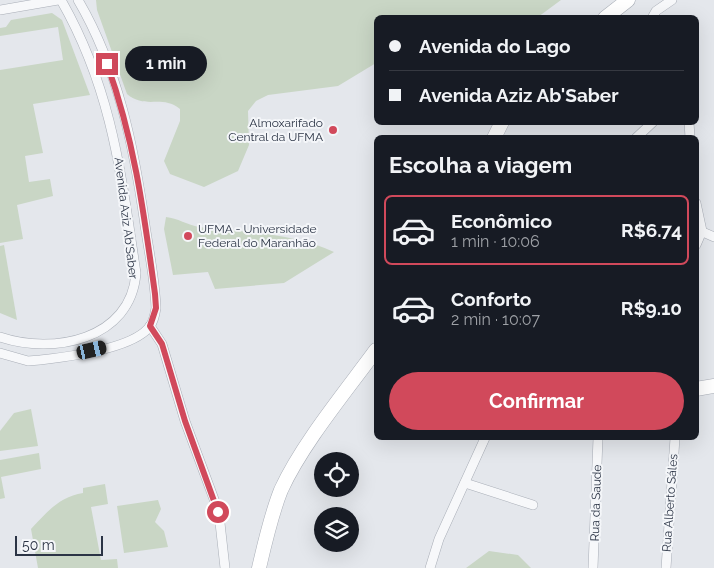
<!DOCTYPE html>
<html lang="pt">
<head>
<meta charset="utf-8">
<style>
  body { margin:0; font-family:Raleway,sans-serif; background:#20242c; color:#f1f3f6; height:100vh; display:flex; flex-direction:column; font-size:19px; white-space:nowrap }
  * { box-sizing:border-box; margin:0 }
  p { font-size:16px; color:#9ea1a6 }
  .icon { flex:none; width:28px; height:28px; fill:none; stroke:currentColor; stroke-width:2; stroke-linecap:round; stroke-linejoin:round }
  .map { position:relative; flex:1; overflow:hidden }
  .drawer { position:absolute; left:374px; top:135px; width:325px; height:305px; display:flex; flex-direction:column; background:#171b24; border-radius:8px; box-shadow:0 5px 20px #0002 }
  .drawer>* { flex:none }
  .top-card { position:absolute; left:374px; top:15px; width:325px; height:110px; border-radius:8px; box-shadow:0 5px 20px #0002; display:grid; align-content:center; height:110px; padding:0 15px; background:#171b24 }
  .fabs { position:absolute; left:314px; top:452px; display:grid; gap:10px }
  .fabs a { display:grid; place-items:center; width:45px; height:45px; border-radius:50%; background:#171b24; box-shadow:0 5px 20px #0002; font-size:25px }
  .scale { position:absolute; left:15px; bottom:12px; width:88px; box-sizing:border-box; padding-left:5px; border:2px solid #2b3445; border-top:0; font-size:14px; line-height:18px; white-space:nowrap; color:#2b3445; -webkit-text-stroke:4px #f4f6f9; paint-order:stroke }
  .end { position:absolute; width:22px; height:22px; margin:-11px; border:6px solid #d1495b; background:#fff; box-shadow:0 0 0 2px #fff }
  .from { border-radius:50% }
  .bubble { position:absolute; height:35px; border-radius:18px; background:#171b24; box-shadow:0 5px 20px #0002; font-size:16px; font-weight:700; line-height:35px; text-align:center }
  .car { position:absolute; width:15px; height:30px; margin:-15px -8px; border-radius:6px; box-shadow:0 0 4px 1px #0007; background:linear-gradient(#222 24%,#8ab4d8 0 40%,#222 0 76%,#8ab4d8 0 86%,#222 0) }
  .top-card b { display:flex; align-items:center; gap:18px; height:48px; font-size:19px }
  .top-card b+b { border-top:1px solid #363941 }
  .top-card i { width:12px; height:12px; background:#f1f3f6 }
  ul { padding:0; list-style:none }
  li { display:flex; align-items:center; gap:15px; height:70px; margin:0 10px 8px; padding:0 5px; border:2px solid transparent; border-radius:8px }
  li div { flex:1 }
  li b { display:block; font-size:19px }
  li em { font-style:normal; font-weight:700 }
  li.active { border-color:#d1495b }
  li>.icon { width:45px; height:45px; stroke-width:1.5 }
  h2 { padding:0 15px; font-size:22px; line-height:60px }
  .button { display:flex; gap:10px; margin-top:auto; padding:10px 15px }
  .button a { flex:1; height:58px; border-radius:30px; background:#d1495b; color:#fff; font-size:20px; font-weight:700; line-height:58px; text-align:center }
  .map>svg:first-child { display:block }
</style>
</head>
<body>
<div class="map">
<svg width="714" height="568" viewBox="0 0 714 568">
  <rect width="100%" height="100%" fill="#e4e7ec"/>
  <!-- green -->
  <g fill="#c9d6c5">
    <path d="M96,0h465l-23,17 -162,1v45l-38,23 -70,9 -12,6 -8,10 1,34 -11,26 -34,16 -34,-13 -6,-13 16,-40v-12c-19,-15 -34,1 -53,-15l-30,-84z"/>
    <path d="M52,13l10,7 28,75 -57,9 10,49 -18,3 4,26 21,-3 3,17 -36,9 6,34 -23,4v-173l63,-10 -5,-33 -58,9v-8l6,-1 5,-7z"/>
    <path d="M166,217c11,1 22,8 33,10 44,5 94,6 135,25l-50,31 -69,6 -7,-17 -35,3 -9,-46z"/>
    <path d="M4,245l13,75 -17,-7v-67z"/>
    <path d="M31,409l7,37 -38,5v-20l14,-18z"/>
    <path d="M39,453l2,16 -40,8 4,21 -5,1v-39z"/>
    <path d="M105,484l3,20 -17,3 10,53 16,-1 1,9h-80l-7,-39c16,-17 28,-32 52,-36v-5z"/>
    <path d="M158,500l3,9 -6,13 9,9 4,16 -44,6 -7,-47z"/>
    <path d="M489,551l29,4 13,13h-65z"/>
  </g>
  <g fill="none" stroke-linecap="round" stroke-linejoin="round">
    <defs>
      <g id="street">
        <path d="M0,10l58,-10"/>
        <path d="M652,18l4,-7 16,-11"/>
        <path d="M689,122l1,16"/>
        <path d="M636,138l17,-16"/>
        <path d="M696,203l6,28 -6,14"/>
        <path d="M696,229l18,8"/>
        <path d="M150,326l12,18 23,77 30,81 5,21 5,45"/>
        <path d="M0,337c53,18 131,3 136,-64 -15,-99 -24,-184 -75,-273"/>
        <path d="M0,353l28,8 12,-1c27,-3 94,-11 110,-34 4,-5 5,-12 6,-18 -1,-28 -7,-56 -11,-83 -11,-78 -27,-157 -67,-225"/>
        <path d="M465,483l68,22"/>
        <path d="M430,568l9,-29 46,-101"/>
        <path d="M593,568l5,-130"/>
        <path d="M666,568l9,-130"/>
      </g>
      <g id="secondary">
        <path d="M605,18l23,-18"/>
        <path d="M494,138l8,-16"/>
        <path d="M696,389l18,-3"/>
        <path d="M259,568c6,-26 12,-53 22,-78 21,-46 65,-99 95,-140"/>
      </g>
    </defs>
    <!-- street casing -->
    <use href="#street" stroke="#a9aeb7" stroke-width="10"/>
    <!-- secondary casing -->
    <use href="#secondary" stroke="#a9aeb7" stroke-width="15"/>
    <!-- street -->
    <use href="#street" stroke="#f7f8fa" stroke-width="9"/>
    <!-- secondary -->
    <use href="#secondary" stroke="#fff" stroke-width="14"/>
  </g>
  <g fill="none" stroke-linecap="round" stroke-linejoin="round">
    <!-- route -->
    <path stroke="#d1495b" stroke-width="6" d="M107,64c28,78 37,150 48,230l1,14 -6,18 12,18 23,77 33,91"/>
  </g>
  <!-- markers -->
  <g fill="#d1495b" stroke="#f4f6f9" stroke-width="2">
    <circle cx="333" cy="130" r="5"/>
    <circle cx="188" cy="236" r="5"/>
  </g>
  <g text-anchor="middle" stroke-width="4" stroke-linejoin="round" paint-order="stroke">
    <!-- poi labels -->
    <g font-size="12" fill="#2b3445" stroke="#f4f6f9" text-anchor="end">
      <text x="323" y="127">Almoxarifado<tspan x="323" dy="14">Central da UFMA</tspan></text>
      <text x="198" y="233" text-anchor="start">UFMA - Universidade<tspan x="198" dy="14">Federal do Maranhão</tspan></text>
    </g>
    <!-- street labels -->
    <g font-size="12" fill="#2b3445" stroke="#f4f6f9">
      <text transform="translate(126 218) rotate(83)" y="4">Avenida Aziz Ab'Saber</text>
      <text transform="translate(596 503) rotate(-88)" y="4">Rua da Saude</text>
      <text transform="translate(670 503) rotate(-86)" y="4">Rua Alberto Sáles</text>
    </g>
  </g>
</svg>
<div class="fabs">
<a><svg class="icon" aria-label="locate" viewBox="0 0 24 24"><circle cx="12" cy="12" r="6"/><path d="M12 2v4M12 18v4M2 12h4M18 12h4"/></svg></a>
<a><svg class="icon" aria-label="layers" viewBox="0 0 24 24"><path d="M12 4l9 5-9 5-9-5zM3 14l9 5 9-5"/></svg></a>
</div>
<div class="scale">50 m</div>
<i class="end from" style="left:218px;top:512px"></i>
<i class="end" style="left:107px;top:64px"></i>
<div class="bubble" style="left:125px;top:46px;width:82px">1 min</div>
<i class="car" style="left:92px;top:350px;rotate:77deg"></i>
<div class="top-card">
<b><i class="from"></i>Avenida do Lago</b>
<b><i></i>Avenida Aziz Ab'Saber</b>
</div>
<section class="drawer">
<h2>Escolha a viagem</h2>
<ul>
<li class="active"><svg class="icon" aria-label="car" viewBox="0 0 24 24"><path d="M5 17H2v-5l4-1 3-4h7l3 4 3 1v5h-3M9 17h6M6 11h13"/><circle cx="7" cy="17" r="2"/><circle cx="17" cy="17" r="2"/></svg><div><b>Econômico</b><p>1 min · 10:06</p></div><em>R$6.74</em></li>
<li><svg class="icon" aria-label="car" viewBox="0 0 24 24"><path d="M5 17H2v-5l4-1 3-4h7l3 4 3 1v5h-3M9 17h6M6 11h13"/><circle cx="7" cy="17" r="2"/><circle cx="17" cy="17" r="2"/></svg><div><b>Conforto</b><p>2 min · 10:07</p></div><em>R$9.10</em></li>
</ul>
<div class="button"><a>Confirmar</a></div>
</section>
</div>
</body>
</html>
